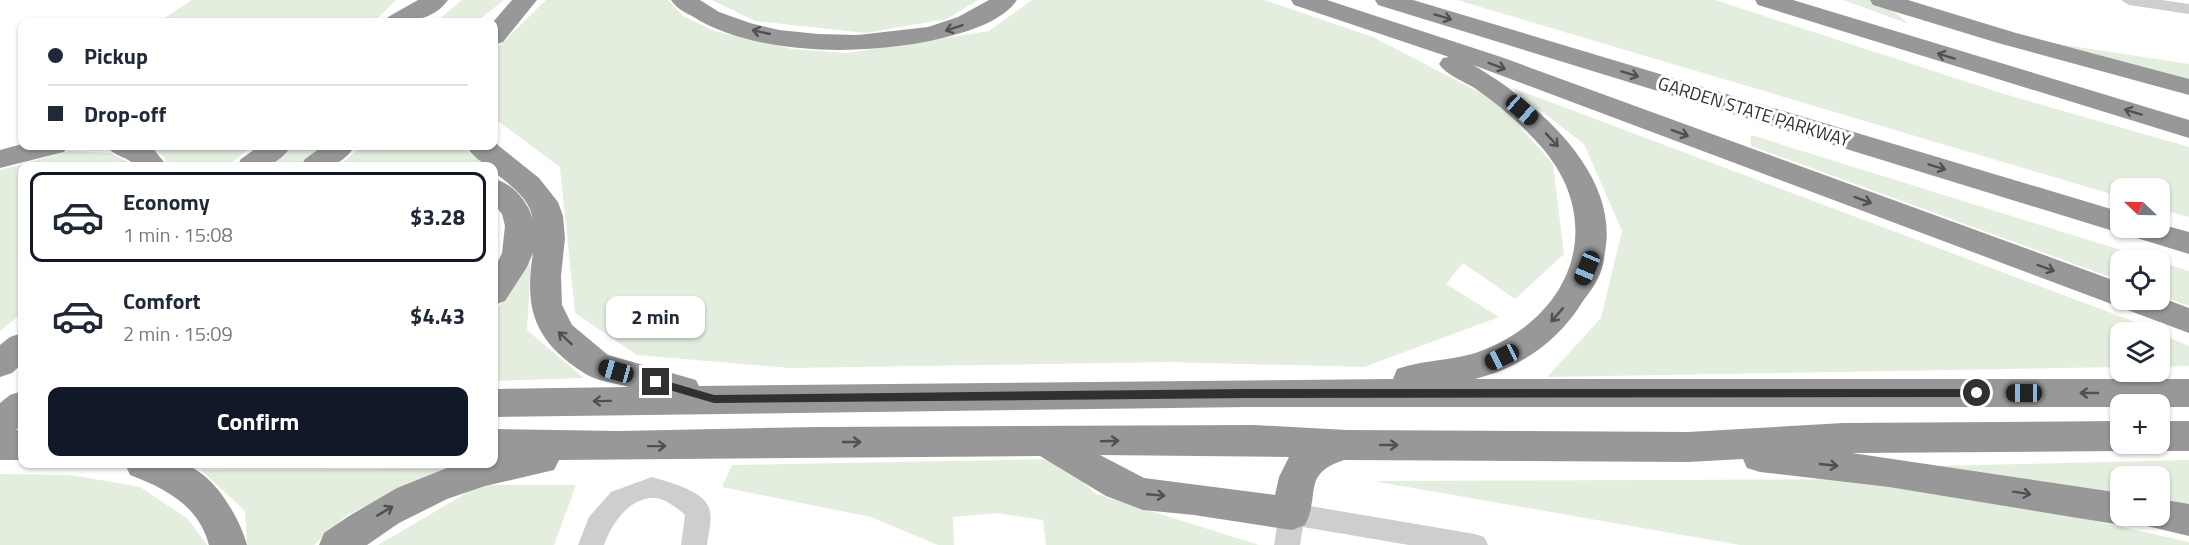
<!DOCTYPE html>
<html lang="en">
<head>
<meta charset="utf-8">
<style>
  body { margin:0; font-family:"Titillium Web",sans-serif; background:#f2f2f3; color:#1f2937; height:100vh; display:flex; flex-direction:column; font-size:22px; white-space:nowrap }
  * { box-sizing:border-box; margin:0 }
  p { font-size:20px; color:#747a83 }
  .icon { flex:none; width:33px; height:33px; fill:none; stroke:currentColor; stroke-width:2; stroke-linecap:round; stroke-linejoin:round }
  .map { position:relative; flex:1; overflow:hidden }
  .sheet { position:absolute; left:18px; top:162px; width:480px; height:306px; display:flex; flex-direction:column; background:#fff; border-radius:12px; box-shadow:0 2px 4px #0004 }
  .sheet>* { flex:none }
  .top-card { position:absolute; left:18px; top:18px; width:480px; height:132px; border-radius:12px; box-shadow:0 2px 4px #0004; display:grid; align-content:center; height:132px; padding:0 30px; background:#fff }
  .needle { width:39px; rotate:292deg }
  .fabs { position:absolute; left:2110px; top:178px; display:grid; gap:12px }
  .fabs a { display:grid; place-items:center; width:60px; height:60px; border-radius:12px; background:#fff; box-shadow:0 2px 4px #0004; font-size:30px }
  .end { position:absolute; width:27px; height:27px; margin:-14px; border:8px solid #313131; background:#fff; box-shadow:0 0 0 3px #fff }
  .from { border-radius:50% }
  .bubble { position:absolute; height:42px; border-radius:12px; background:#fff; box-shadow:0 2px 4px #0004; font-size:20px; font-weight:700; line-height:42px; text-align:center }
  .car { position:absolute; width:18px; height:36px; margin:-18px -9px; border-radius:8px; box-shadow:0 0 4px 2px #0007; background:linear-gradient(#222 24%,#8ab4d8 0 40%,#222 0 76%,#8ab4d8 0 86%,#222 0) }
  .top-card b { display:flex; align-items:center; gap:21px; height:57px; font-size:22px }
  .top-card b+b { border-top:2px solid #e0e1e3 }
  .top-card i { width:15px; height:15px; background:#1f2937 }
  ul { padding:10px 0 0; list-style:none }
  li { display:flex; align-items:center; gap:18px; height:90px; margin:0 12px 9px; padding:0 18px; border:3px solid transparent; border-radius:12px }
  li div { flex:1 }
  li b { display:block; font-size:22px }
  li em { font-style:normal; font-weight:700 }
  li.current { border-color:#111827 }
  li>.icon { width:54px; height:54px; stroke-width:1.5 }
  .button { display:flex; gap:12px; margin-top:auto; padding:12px 30px }
  .button a { flex:1; height:69px; border-radius:12px; background:#111827; color:#fff; font-size:24px; font-weight:700; line-height:69px; text-align:center }
  .map>svg:first-child { display:block }
</style>
</head>
<body>
<div class="map">
<svg width="2189" height="545" viewBox="0 0 2189 545">
  <rect width="100%" height="100%" fill="#fff"/>
  <!-- green -->
  <g fill="#e3eedf">
    <path d="M192,0h204l-22,22h-216z"/>
    <path d="M462,0h42l-28,22h-40z"/>
    <path d="M546,0h122l15,16 31,15 78,18 55,4 142,-22 43,-31h232l109,37 125,65 55,62 11,90 -49,45 -52,-36 -17,21 53,33 -135,50 -196,-5 -378,6 -153,-13 -62,-42 -15,-146 -66,-49v-67z"/>
    <path d="M712,0h266l-31,19 -81,14 -111,-12z"/>
    <path d="M1457,0h258l286,93 188,54v70l-29,-8v-20h-39v8z"/>
    <path d="M1843,0h37l29,24z"/>
    <path d="M2045,42l144,22v17z"/>
    <path d="M1510,87l620,233 29,13h-38v34l-574,10 54,-59 21,-87 -38,-87z"/>
    <path d="M1751,135l405,126h-35v20l-370,-135z"/>
    <path d="M146,146h107l-26,20h-60l-2,-9z"/>
    <path d="M285,146h40l-25,20h-41z"/>
    <path d="M363,146h98l26,20h-149z"/>
    <path d="M69,151l42,2 25,13h-114v147l-22,18v-161z"/>
    <path d="M531,261l-4,69 57,48 -90,3v-67z"/>
    <path d="M2160,262l29,9v35l-29,-11z"/>
    <path d="M2160,334l29,12v20l-29,1z"/>
    <path d="M1058,459l38,35 163,51h-213l-3,-25 -47,-7 -43,4 1,28h-16l-67,-28 -149,-30 10,-22z"/>
    <path d="M2189,460v49l-29,-5v-27h-39v21l-188,-32z"/>
    <path d="M447,469l-100,46 -33,30h-67l-2,-34 -44,-41z"/>
    <path d="M0,474l71,1 69,12 48,32 19,26h-207z"/>
    <path d="M1907,479l282,63v3h-449l-367,-64z"/>
    <path d="M480,485h96l-22,60h-176z"/>
  </g>
  <g fill="none" stroke-linecap="round" stroke-linejoin="round">
    <!-- minor -->
    <g fill="#cecece" fill-rule="evenodd">
      <path d="M2121,0h41l27,4v10l-60,-9z"/>
      <path d="M652,477c16,5 56,14 58,35 2,10 -2,23 -3,33h-26l4,-30c-8,-7 -21,-18 -33,-17 -24,1 -41,27 -48,47h-26l11,-28 22,-25z"/>
      <path d="M1292,503l183,31 9,3 4,8h-79l-106,-18 -3,18h-26l5,-31 4,-8z"/>
    </g>
    <!-- highway -->
    <g fill="#989898" fill-rule="evenodd">
      <path d="M418,0h30c-14,20 -42,24 -64,22l4,-5z"/>
      <path d="M512,0h25l-34,42 -9,3 -1,-23z"/>
      <path d="M671,0h29l19,12 31,11 29,7 39,4 40,1 70,-8 30,-10 31,-17h28c-13,19 -41,29 -63,35 -73,21 -195,24 -262,-19 -8,-4 -16,-8 -21,-16z"/>
      <path d="M1291,0h36l174,57 620,226v17h39v-3l29,11v25l-716,-268c61,35 147,107 132,187 -1,7 -2,15 -5,22 -4,10 -11,19 -17,27 -25,41 -62,66 -108,78h714v28h-941l-754,10v-28l135,-2c-14,-4 -33,-6 -45,-14 -50,-32 -60,-64 -51,-120l-6,14 -22,34 -11,4v-35l8,-17 3,-27 -3,-12 -8,-10v-25c18,4 33,21 39,40 -4,-22 -23,-34 -39,-47v-6c-11,0 -22,-11 -28,-20h28v-4l45,36 19,24 5,14 2,22 -4,38 1,29 10,20 36,30 88,25 3,6 694,-7 4,-10c29,-10 61,-8 89,-20 92,-38 121,-135 49,-209 -18,-19 -37,-36 -59,-51 -12,-8 -29,-13 -37,-25l4,-6 6,-1 -155,-52z"/>
      <path d="M1375,0h38l708,212v16h39v-4l29,8v22l-62,-19 -2,-3 -15,-2 -732,-225z"/>
      <path d="M1755,0h38l396,120v18l-431,-133z"/>
      <path d="M1870,0h38l108,33 173,46v16l-191,-52 -125,-38z"/>
      <path d="M22,144v2h46l-4,6 -64,16v-18z"/>
      <path d="M107,146h40l5,1 15,19h-30c-9,-9 -23,-9 -30,-20z"/>
      <path d="M259,146h32c-15,23 -30,20 -54,20l4,-7z"/>
      <path d="M323,146h32c-15,23 -30,20 -54,20l4,-7z"/>
      <path d="M22,333v31l-10,9 -12,4v-32l10,-8z"/>
      <path d="M22,391v34l-6,5h6v30h-22v-57l10,-8z"/>
      <path d="M2121,421v23h14l-14,7 -269,2 269,40v23h15l-2,4 -13,5 -232,-38 -129,-15 -13,-4 -4,-9 -55,3 -344,-2c-43,14 -23,34 -39,65l-13,5 -98,-15 -51,-5 -37,-14 -66,-40 -481,4 -5,10 -69,16 -38,13 -48,24 -32,22h-48l5,-12 25,-17 48,-28 60,-24h37v-35l125,2 198,-4 437,-2 93,5 341,2 155,-9zM1100,455l189,2 -10,20 -4,18 -131,-17z"/>
      <path d="M2160,421h29v30h-29l-13,-5 -1,-2h14z"/>
      <path d="M125,464c16,-2 39,-3 56,0 31,5 59,54 66,81h-38c-10,-39 -44,-57 -79,-70z"/>
      <path d="M2160,499l29,5v32l-42,-10 -5,-10h18z"/>
    </g>
  </g>
  <!-- one-way arrows -->
  <defs><path id="oneway-shaft" d="M-6 0H5M1.5-3L5.5 0L1.5 3" fill="none" stroke-width="1.6" stroke-linecap="round" stroke-linejoin="round" transform="scale(1.5)"/></defs>
  <g stroke="#505050">
    <use href="#oneway-shaft" transform="translate(1443 17) rotate(17)"/>
    <use href="#oneway-shaft" transform="translate(954 28) rotate(162)"/>
    <use href="#oneway-shaft" transform="translate(761 32) rotate(-167)"/>
    <use href="#oneway-shaft" transform="translate(1946 56) rotate(-163)"/>
    <use href="#oneway-shaft" transform="translate(1497 66) rotate(20)"/>
    <use href="#oneway-shaft" transform="translate(1630 74) rotate(17)"/>
    <use href="#oneway-shaft" transform="translate(2133 112) rotate(-163)"/>
    <use href="#oneway-shaft" transform="translate(1680 133) rotate(20)"/>
    <use href="#oneway-shaft" transform="translate(1552 140) rotate(47)"/>
    <use href="#oneway-shaft" transform="translate(1937 167) rotate(17)"/>
    <use href="#oneway-shaft" transform="translate(1863 200) rotate(20)"/>
    <use href="#oneway-shaft" transform="translate(2046 268) rotate(20)"/>
    <use href="#oneway-shaft" transform="translate(1557 315) rotate(131)"/>
    <use href="#oneway-shaft" transform="translate(565 338) rotate(-137)"/>
    <use href="#oneway-shaft" transform="translate(2089 393) rotate(180)"/>
    <use href="#oneway-shaft" transform="translate(602 401) rotate(179)"/>
    <use href="#oneway-shaft" transform="translate(1110 441) rotate(-2)"/>
    <use href="#oneway-shaft" transform="translate(852 442)"/>
    <use href="#oneway-shaft" transform="translate(1389 445)"/>
    <use href="#oneway-shaft" transform="translate(657 446) rotate(-1)"/>
    <use href="#oneway-shaft" transform="translate(1829 465) rotate(6)"/>
    <use href="#oneway-shaft" transform="translate(2022 493) rotate(9)"/>
    <use href="#oneway-shaft" transform="translate(1156 495) rotate(5)"/>
    <use href="#oneway-shaft" transform="translate(385 511) rotate(-31)"/>
  </g>
  <!-- route -->
  <path fill="#313131" d="M656,378l58,17 534,-6h729l6,4 -6,4 -729,1 -534,5 -62,-18 -2,-3z"/>
  <g text-anchor="middle" stroke-width="6" stroke-linejoin="round" paint-order="stroke">
    <!-- street labels -->
    <g font-size="18" fill="#313131" stroke="#fff">
      <text transform="translate(1754 112) rotate(17)" y="6">GARDEN STATE PARKWAY</text>
    </g>
  </g>
</svg>
<div class="fabs">
<a><svg class="needle" viewBox="-14 -14 28 28"><path d="M0-13l5 13h-10z" fill="#e53935"/><path d="M0 13l5-13h-10z" fill="#747a83"/></svg></a>
<a><svg class="icon" aria-label="locate" viewBox="0 0 24 24"><circle cx="12" cy="12" r="6"/><path d="M12 2v4M12 18v4M2 12h4M18 12h4"/></svg></a>
<a><svg class="icon" aria-label="layers" viewBox="0 0 24 24"><path d="M12 4l9 5-9 5-9-5zM3 14l9 5 9-5"/></svg></a>
<a>+</a>
<a>−</a>
</div>
<i class="end from" style="left:1977px;top:393px"></i>
<i class="end" style="left:656px;top:382px"></i>
<div class="bubble" style="left:606px;top:296px;width:99px">2 min</div>
<i class="car" style="left:1522px;top:110px;rotate:131deg"></i>
<i class="car" style="left:1587px;top:268px;rotate:203deg"></i>
<i class="car" style="left:1502px;top:357px;rotate:244deg"></i>
<i class="car" style="left:616px;top:371px;rotate:286deg"></i>
<i class="car" style="left:2024px;top:393px;rotate:270deg"></i>
<div class="top-card">
<b><i class="from"></i>Pickup</b>
<b><i></i>Drop-off</b>
</div>
<section class="sheet">
<ul>
<li class="current"><svg class="icon" aria-label="car" viewBox="0 0 24 24"><path d="M5 17H2v-5l4-1 3-4h7l3 4 3 1v5h-3M9 17h6M6 11h13"/><circle cx="7" cy="17" r="2"/><circle cx="17" cy="17" r="2"/></svg><div><b>Economy</b><p>1 min · 15:08</p></div><em>$3.28</em></li>
<li><svg class="icon" aria-label="car" viewBox="0 0 24 24"><path d="M5 17H2v-5l4-1 3-4h7l3 4 3 1v5h-3M9 17h6M6 11h13"/><circle cx="7" cy="17" r="2"/><circle cx="17" cy="17" r="2"/></svg><div><b>Comfort</b><p>2 min · 15:09</p></div><em>$4.43</em></li>
</ul>
<div class="button"><a>Confirm</a></div>
</section>
</div>
</body>
</html>
